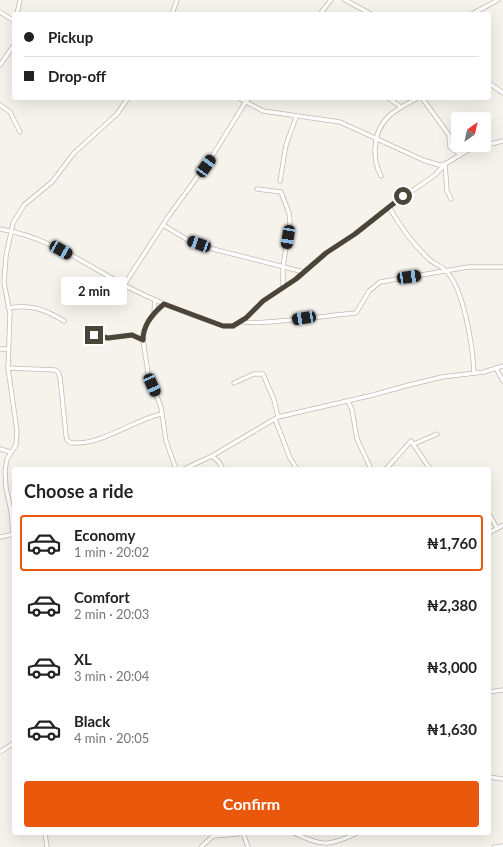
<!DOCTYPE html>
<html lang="en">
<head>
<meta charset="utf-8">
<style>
  body { margin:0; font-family:Lato,sans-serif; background:#f2f2f2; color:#222; height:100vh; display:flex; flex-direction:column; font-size:15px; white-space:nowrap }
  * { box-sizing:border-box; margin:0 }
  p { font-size:13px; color:#767676 }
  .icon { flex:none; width:22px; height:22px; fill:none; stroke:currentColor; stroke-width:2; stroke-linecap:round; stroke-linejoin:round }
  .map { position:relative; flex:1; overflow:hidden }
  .drawer { position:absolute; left:12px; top:467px; width:479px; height:368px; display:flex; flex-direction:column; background:#fff; border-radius:4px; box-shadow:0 4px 16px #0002 }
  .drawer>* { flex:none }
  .banner { position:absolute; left:12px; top:12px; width:479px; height:88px; border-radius:4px; box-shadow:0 4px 16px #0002; display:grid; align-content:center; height:88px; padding:0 12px; background:#fff }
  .needle { width:26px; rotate:34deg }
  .controls { position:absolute; left:451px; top:112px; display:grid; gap:8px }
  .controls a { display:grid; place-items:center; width:40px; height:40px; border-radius:4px; background:#fff; box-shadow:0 4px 16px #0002; font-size:20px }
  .end { position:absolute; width:18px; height:18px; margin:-9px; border:5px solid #4b4439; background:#fff; box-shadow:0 0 0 2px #fff }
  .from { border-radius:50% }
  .bubble { position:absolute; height:28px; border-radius:4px; background:#fff; box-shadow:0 4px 16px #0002; font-size:13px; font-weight:700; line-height:28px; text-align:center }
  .car { position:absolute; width:12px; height:24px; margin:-12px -6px; border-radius:5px; box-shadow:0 0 3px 1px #0007; background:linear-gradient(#222 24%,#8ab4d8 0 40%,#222 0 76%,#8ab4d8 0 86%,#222 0) }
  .banner b { display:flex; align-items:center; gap:14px; height:38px; font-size:15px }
  .banner b+b { border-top:1px solid #e0e0e0 }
  .banner i { width:10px; height:10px; background:#222 }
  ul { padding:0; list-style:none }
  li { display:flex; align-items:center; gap:12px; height:56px; margin:0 8px 6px; padding:0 4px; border:2px solid transparent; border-radius:4px }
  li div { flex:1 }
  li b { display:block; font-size:15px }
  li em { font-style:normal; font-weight:700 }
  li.selected { border-color:#ea580c }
  li>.icon { width:36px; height:36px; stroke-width:1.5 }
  h2 { padding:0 12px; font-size:18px; line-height:48px }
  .primary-button { display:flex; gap:8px; margin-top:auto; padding:8px 12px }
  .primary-button a { flex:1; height:46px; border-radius:4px; background:#ea580c; color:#fff; font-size:16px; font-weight:700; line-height:46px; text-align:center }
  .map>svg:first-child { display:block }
</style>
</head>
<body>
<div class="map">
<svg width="503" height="847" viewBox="0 0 503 847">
  <rect width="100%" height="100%" fill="#f6f3ec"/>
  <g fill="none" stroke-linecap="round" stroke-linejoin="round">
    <defs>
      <g id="minor">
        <path d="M345,0l26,14"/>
        <path d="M0,12l14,9"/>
        <path d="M17,14l3,-14"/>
        <path d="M172,14l5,-14"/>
        <path d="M320,14l11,-14"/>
        <path d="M472,14l26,-14"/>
        <path d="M0,65l14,-20"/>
        <path d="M489,83l14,10"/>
        <path d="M239,98l24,13 77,11 83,38 16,5 6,-1 2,27 4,8"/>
        <path d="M388,98l13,9"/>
        <path d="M422,98l27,37 1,12 10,7"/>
        <path d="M0,105l10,7 10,20"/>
        <path d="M381,176c-5,-10 -6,-16 -6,-27 1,-29 19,-39 43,-51"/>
        <path d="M280,181l6,-36 10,-28"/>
        <path d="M257,189l24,3 8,21 1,9 -7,45v20"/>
        <path d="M389,207c11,19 24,38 41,53 5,4 11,6 15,10 19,17 28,78 29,103"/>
        <path d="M163,225l25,15 21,8 95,24"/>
        <path d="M0,229c48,8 82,33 124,56 32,17 65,29 99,41h10l13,-8 17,-17 33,-22 30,-26 29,-19 34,-27 46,-32 10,-11 25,-15 33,-8"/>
        <path d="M124,285l44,-68 43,-59 37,-60"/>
        <path d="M164,304l-16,17 -5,12v7l5,33 13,34 5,34 10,28"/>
        <path d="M8,308c23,-4 36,1 56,13"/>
        <path d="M154,312l1,-12"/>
        <path d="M241,321c7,6 99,-7 115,-8l13,-22 11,-9 88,-15h35"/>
        <path d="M94,335l14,3 24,-3 11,5"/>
        <path d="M0,349h8"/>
        <path d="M8,368l47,2 3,2 2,5 6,58 1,5 4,3c32,2 60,-22 90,-29"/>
        <path d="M496,368l7,13"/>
        <path d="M234,383l20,-9h9l11,26 4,17"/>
        <path d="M348,401l4,9 5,29 14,30"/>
        <path d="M275,419l15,39 7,11"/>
        <path d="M414,444l23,-10"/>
        <path d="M0,449l10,3"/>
        <path d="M212,456l7,6 4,7"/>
        <path d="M184,469l28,-13 66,-39 95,-22 36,-10 33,-8 42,-5 19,-6"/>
        <path d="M386,469l25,-28 19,28"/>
        <path d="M489,514l8,14"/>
        <path d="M489,533l14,-8"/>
        <path d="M13,534l-2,-23 -5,-23 -1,-17 2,-12 9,-14 1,-14 -9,-63 2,-55 -6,-30 2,-27 7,-33 11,-18 28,-23 22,-29 43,-39 11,-16"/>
        <path d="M0,537l14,-3"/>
        <path d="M489,692l14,-2"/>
        <path d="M0,752l14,-9"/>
        <path d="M489,777l14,2"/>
        <path d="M45,833l2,14"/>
        <path d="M243,833l5,14"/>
        <path d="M294,833c28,13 34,14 63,0"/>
        <path d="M201,847l12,-11 25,-2"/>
        <path d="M494,847l9,-1"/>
      </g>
    </defs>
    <!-- minor casing -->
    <use href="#minor" stroke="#c2bbae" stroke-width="5"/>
    <!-- minor -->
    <use href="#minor" stroke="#fff" stroke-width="3.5"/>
  </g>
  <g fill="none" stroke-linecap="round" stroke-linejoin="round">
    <!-- route -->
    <path stroke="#4b4439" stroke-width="5" d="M94,335l14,3 24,-3 11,5c0,-16 10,-27 21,-36l59,22h10l13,-8 17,-17 33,-22 30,-26 29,-19 48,-38"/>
  </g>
</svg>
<div class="controls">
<a><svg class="needle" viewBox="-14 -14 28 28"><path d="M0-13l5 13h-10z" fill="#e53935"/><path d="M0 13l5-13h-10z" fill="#767676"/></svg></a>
</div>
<i class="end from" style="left:403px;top:196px"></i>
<i class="end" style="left:94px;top:335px"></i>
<div class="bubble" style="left:61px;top:277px;width:66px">2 min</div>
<i class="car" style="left:206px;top:166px;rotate:35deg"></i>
<i class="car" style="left:288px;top:237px;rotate:189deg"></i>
<i class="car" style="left:199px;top:244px;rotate:290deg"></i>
<i class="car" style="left:61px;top:250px;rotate:120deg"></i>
<i class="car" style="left:409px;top:277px;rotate:82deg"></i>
<i class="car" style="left:304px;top:318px;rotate:261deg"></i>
<i class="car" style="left:152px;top:385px;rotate:156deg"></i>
<div class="banner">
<b><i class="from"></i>Pickup</b>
<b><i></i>Drop-off</b>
</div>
<section class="drawer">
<h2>Choose a ride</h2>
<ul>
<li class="selected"><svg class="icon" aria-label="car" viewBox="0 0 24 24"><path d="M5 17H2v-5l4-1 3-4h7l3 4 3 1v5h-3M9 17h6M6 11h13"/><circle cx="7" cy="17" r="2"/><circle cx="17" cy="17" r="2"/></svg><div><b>Economy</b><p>1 min · 20:02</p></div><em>₦1,760</em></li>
<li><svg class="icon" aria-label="car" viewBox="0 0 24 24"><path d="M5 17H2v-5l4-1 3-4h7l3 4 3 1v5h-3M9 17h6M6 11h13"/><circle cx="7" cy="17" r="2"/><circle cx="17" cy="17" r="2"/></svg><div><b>Comfort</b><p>2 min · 20:03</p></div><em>₦2,380</em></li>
<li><svg class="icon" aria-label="car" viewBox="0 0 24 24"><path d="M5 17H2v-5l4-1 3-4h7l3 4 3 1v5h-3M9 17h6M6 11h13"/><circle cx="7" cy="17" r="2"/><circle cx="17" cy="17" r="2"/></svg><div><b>XL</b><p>3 min · 20:04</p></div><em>₦3,000</em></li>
<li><svg class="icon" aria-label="car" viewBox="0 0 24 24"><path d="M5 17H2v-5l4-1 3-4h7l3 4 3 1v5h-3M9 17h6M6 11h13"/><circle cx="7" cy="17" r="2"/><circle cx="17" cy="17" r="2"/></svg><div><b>Black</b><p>4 min · 20:05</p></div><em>₦1,630</em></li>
</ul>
<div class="primary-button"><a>Confirm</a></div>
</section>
</div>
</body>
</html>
